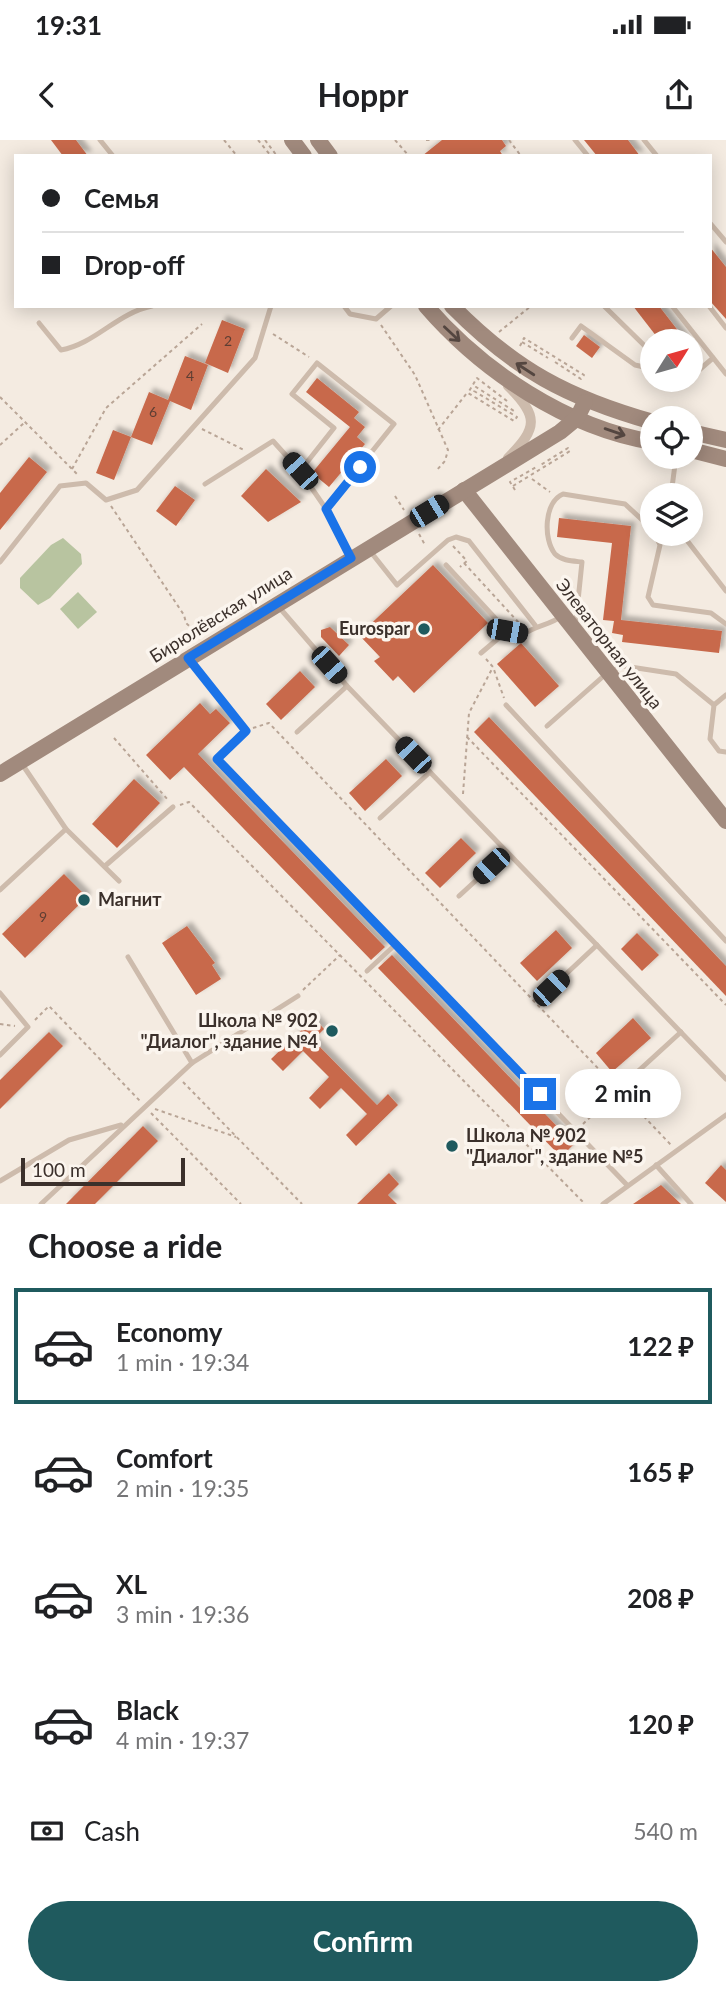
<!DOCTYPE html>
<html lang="en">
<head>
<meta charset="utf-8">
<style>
  body { margin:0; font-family:Lato,sans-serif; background:#f2f2f2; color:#202124; height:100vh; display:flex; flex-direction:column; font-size:26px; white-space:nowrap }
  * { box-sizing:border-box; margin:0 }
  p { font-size:23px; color:#757577 }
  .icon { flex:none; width:38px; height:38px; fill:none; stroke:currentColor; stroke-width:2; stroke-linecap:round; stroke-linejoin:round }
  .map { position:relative; height:1064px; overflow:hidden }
  .sheet { display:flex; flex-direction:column; background:#fff; flex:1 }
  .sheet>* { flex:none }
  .banner { position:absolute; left:14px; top:14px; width:698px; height:154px; border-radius:0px; box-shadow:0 4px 18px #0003; display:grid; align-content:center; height:154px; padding:0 28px; background:#fff }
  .needle { width:46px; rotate:53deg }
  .tools { position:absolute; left:640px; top:189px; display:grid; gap:14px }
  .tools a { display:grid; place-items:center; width:63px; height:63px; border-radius:50%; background:#fff; box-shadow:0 4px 18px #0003; font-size:35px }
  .scale { position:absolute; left:21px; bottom:18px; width:164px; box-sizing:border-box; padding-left:7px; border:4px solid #3b302b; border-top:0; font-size:19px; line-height:24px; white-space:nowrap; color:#3b302b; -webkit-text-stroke:5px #fbf5ee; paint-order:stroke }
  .end { position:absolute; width:32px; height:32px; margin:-16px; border:9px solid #1a73e8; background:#fff; box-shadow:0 0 0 4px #fff }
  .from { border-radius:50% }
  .bubble { position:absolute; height:49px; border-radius:24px; background:#fff; box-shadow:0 4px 18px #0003; font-size:23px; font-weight:700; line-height:49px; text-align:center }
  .car { position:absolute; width:21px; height:42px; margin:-21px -10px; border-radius:9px; box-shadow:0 0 5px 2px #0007; background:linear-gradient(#222 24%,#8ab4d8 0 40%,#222 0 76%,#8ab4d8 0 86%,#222 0) }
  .banner b { display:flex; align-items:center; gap:24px; height:66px; font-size:26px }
  .banner b+b { border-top:2px solid #e0e0e0 }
  .banner i { width:18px; height:18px; background:#202124 }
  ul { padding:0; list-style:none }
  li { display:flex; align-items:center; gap:21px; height:116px; margin:0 14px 10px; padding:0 14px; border:4px solid transparent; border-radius:0px }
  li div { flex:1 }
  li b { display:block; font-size:26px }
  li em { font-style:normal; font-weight:700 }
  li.active { border-color:#1f5a5e }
  li>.icon { width:63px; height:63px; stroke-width:1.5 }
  h2 { padding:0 28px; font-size:32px; line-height:84px }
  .pay { display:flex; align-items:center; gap:18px; height:77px; padding:0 28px; font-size:26px }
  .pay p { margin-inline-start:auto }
  .action { display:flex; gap:14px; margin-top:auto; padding:14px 28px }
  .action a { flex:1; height:80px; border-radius:42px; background:#1f5a5e; color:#fff; font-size:28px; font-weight:700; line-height:80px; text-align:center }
  .status { display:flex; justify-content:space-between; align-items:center; height:49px; padding:0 35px; background:#fff; direction:ltr }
  .status svg { height:19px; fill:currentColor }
  header { display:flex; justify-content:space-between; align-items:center; height:91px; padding:0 28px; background:#fff; font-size:32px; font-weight:700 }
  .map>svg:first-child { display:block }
</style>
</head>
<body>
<div class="status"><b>19:31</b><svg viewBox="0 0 49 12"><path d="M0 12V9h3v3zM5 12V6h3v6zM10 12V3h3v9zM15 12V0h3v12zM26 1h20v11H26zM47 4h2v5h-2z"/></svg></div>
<header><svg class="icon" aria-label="back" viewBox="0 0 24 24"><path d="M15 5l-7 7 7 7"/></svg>Hoppr<svg class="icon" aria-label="share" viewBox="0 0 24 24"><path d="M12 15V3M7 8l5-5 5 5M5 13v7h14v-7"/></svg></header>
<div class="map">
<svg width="726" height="1064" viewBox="0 0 726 1064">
  <defs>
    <filter id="shadow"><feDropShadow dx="4.5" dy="-4.5" stdDeviation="2" flood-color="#0004"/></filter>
  </defs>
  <rect width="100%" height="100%" fill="#f4ebe1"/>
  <!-- green -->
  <g fill="#b8c4a0">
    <path d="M63,398l18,16 1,10 -32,34 -12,7 -18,-17v-10l31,-33z"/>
    <path d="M78,452l19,20 -19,17 -18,-20z"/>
  </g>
  <!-- building -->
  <g fill="#c8694b" filter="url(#shadow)">
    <path d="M51,0h25l12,16h-25z"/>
    <path d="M442,0h60l4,6 -6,5 3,5h-81z"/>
    <path d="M584,0h44l12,16h-43z"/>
    <path d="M710,107l16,20v52l-16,-18z"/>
    <path d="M633,166h26l27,35h-26z"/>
    <path d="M222,180l23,9 -17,44 -23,-10z"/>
    <path d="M584,195l16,12 -8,11 -16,-12z"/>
    <path d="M185,216l23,9 -17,45 -21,-9 -18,44 -21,-8 18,-45 19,8z"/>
    <path d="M317,238l42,34 -5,6 11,9 -8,10 8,7 -36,43 -17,-14 38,-46 -44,-35z"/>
    <path d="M113,290l18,7 -17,43 -18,-7z"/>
    <path d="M29,317l18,15 -47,58v-37z"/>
    <path d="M266,329l35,33 -33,20 -27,-26z"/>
    <path d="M175,346l20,14 -19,26 -20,-15z"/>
    <path d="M559,378l72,8 -10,94 101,11 -3,22 -97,-11 1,-7 -11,-2 2,-12 -11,-1 9,-77 -55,-6z"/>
    <path d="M433,425l55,58 -74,70 -16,-17 -5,5 -19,-20 6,-4 -21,-22z"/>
    <path d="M330,487l19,18 -10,11 -18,-19v-7z"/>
    <path d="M521,503l38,43 -24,21 -38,-43z"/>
    <path d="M300,531l15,16 -34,33 -15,-16z"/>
    <path d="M200,563l10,11 6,-5 14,14 -32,31 187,193 -14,13 -187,-193 -14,13 -24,-25z"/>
    <path d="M489,577l237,249v30l-252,-264z"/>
    <path d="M386,619l16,17 -37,35 -16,-18z"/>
    <path d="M134,639l26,24 -43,45 -25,-24z"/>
    <path d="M461,698l15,15 -36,35 -15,-15z"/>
    <path d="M64,734l23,23 -62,61 -23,-24z"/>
    <path d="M187,786l28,37 -3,2 9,14 -25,16 -34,-52z"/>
    <path d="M556,790l16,18 -35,33 -17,-18z"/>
    <path d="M637,793l22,22 -17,16 -21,-22z"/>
    <path d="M392,815l182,189 -13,13 -183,-189z"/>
    <path d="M314,878l10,11 -11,11 64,65 11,-11 10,11 -42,41 -10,-11 21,-21 -26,-26 -21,21 -11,-11 20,-21 -26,-26 -20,20 -12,-12z"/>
    <path d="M633,878l18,20 -39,34 -16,-19z"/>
    <path d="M49,892l14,14 -63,63v-29z"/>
    <path d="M143,986l15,15 -63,63h-29z"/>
    <path d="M721,1025l5,5v32l-21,-19z"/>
    <path d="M389,1033l10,11 -11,11 9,9h-40z"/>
    <path d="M661,1045l20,19h-48z"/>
  </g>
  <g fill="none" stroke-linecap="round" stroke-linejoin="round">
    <!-- path -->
    <g stroke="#b9a596" stroke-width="2" stroke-dasharray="3.5 3.5" stroke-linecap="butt">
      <path d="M224,0l13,16"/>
      <path d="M258,0l13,16"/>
      <path d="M265,0l12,16"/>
      <path d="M395,0l14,16"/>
      <path d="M426,0h4"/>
      <path d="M509,0l12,16"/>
      <path d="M279,16l1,-1"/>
      <path d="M381,185l34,50 33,75 -3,11 -9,10"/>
      <path d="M499,192l32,-26"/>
      <path d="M273,194l36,23"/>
      <path d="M522,202l26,16"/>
      <path d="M520,206l4,-8 60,37 -3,4 -26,-17"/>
      <path d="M0,257l78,78"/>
      <path d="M507,261l-30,-23 -9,15 46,28 3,-4 -43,-26 2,-4 38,24"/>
      <path d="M202,289l42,21"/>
      <path d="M438,290l29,-37"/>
      <path d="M0,305l25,-23"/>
      <path d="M72,329l34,-61 96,-84"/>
      <path d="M532,339l18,13"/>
      <path d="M513,346l57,-35 -2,-3 -29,18"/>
      <path d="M515,350l-5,-8 28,-16"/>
      <path d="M395,356l9,14"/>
      <path d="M111,366l73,109 2,8 11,10 11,-3"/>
      <path d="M642,369l11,-7"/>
      <path d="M419,394l6,11"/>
      <path d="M453,406l14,15 -7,6"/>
      <path d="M464,423l56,61"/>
      <path d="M486,519l7,8 11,31"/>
      <path d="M253,588l16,-5 403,423"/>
      <path d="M467,597l259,268"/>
      <path d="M114,598l54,62"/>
      <path d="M463,654l6,-81 24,-46"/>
      <path d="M180,665l9,-3 396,402"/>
      <path d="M303,850l37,-35"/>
      <path d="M537,862l9,-8"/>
      <path d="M35,880l14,-14 91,95"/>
      <path d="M0,884l15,2"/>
      <path d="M183,942l119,122"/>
      <path d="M155,969l81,28"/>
      <path d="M151,973l90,91"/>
      <path d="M583,984l46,-44"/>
    </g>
    <!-- lane -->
    <g stroke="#cdbbac" stroke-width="5">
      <path d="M100,0l13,16"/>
      <path d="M575,0l13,16"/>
      <path d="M644,0l13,16"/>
      <path d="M710,83l16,19"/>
      <path d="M344,166l6,8 26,5 15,-13"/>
      <path d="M604,166l49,48"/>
      <path d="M672,166l54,68"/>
      <path d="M709,166l17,22"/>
      <path d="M39,183l22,27c34,-6 56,-37 91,-44"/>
      <path d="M572,198l9,-12 54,39 18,4"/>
      <path d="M691,237l22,-19"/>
      <path d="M681,240l3,3 4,-3"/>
      <path d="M300,331l34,-43 -42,-34 25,-31 77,61 -68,85"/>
      <path d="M205,344l68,-43 27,30 26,38 25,49"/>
      <path d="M671,355l5,-38"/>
      <path d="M655,394l5,11 -12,52 5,8 58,8 15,11"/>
      <path d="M682,394l44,57"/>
      <path d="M370,411l27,34 51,-45 8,-3 13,4 66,84"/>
      <path d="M0,422l60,-76 26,-3 20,17 31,-10 118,-132 16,-52"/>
      <path d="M446,425l61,66"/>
      <path d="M278,466l69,80 379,393"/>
      <path d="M572,484l4,-4 6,-58c-9,-1 -20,-1 -27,-8 -12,-15 -11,-52 8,-60l62,10 28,26"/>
      <path d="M481,513l26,-22 17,3c13,-9 26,-9 38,-18"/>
      <path d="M190,520l56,71 -29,28 410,426"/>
      <path d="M726,555l-12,10 -4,34 9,12 7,1"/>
      <path d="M506,565l220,236"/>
      <path d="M547,586l60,-53 17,-7 52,8 38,31"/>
      <path d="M297,592l50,-46"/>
      <path d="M22,624l44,65 53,52"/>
      <path d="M380,678l50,-46"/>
      <path d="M105,726l68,-59"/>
      <path d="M0,750l66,-61"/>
      <path d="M459,756l48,-44"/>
      <path d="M128,817l64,106"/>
      <path d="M367,831l29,-27"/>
      <path d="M551,848l46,-43"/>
      <path d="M0,853l28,34 -28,28"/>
      <path d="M635,934l46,-42"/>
      <path d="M656,1025l35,39"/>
      <path d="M0,1041l69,-41 52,-15"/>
      <path d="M41,1064l151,-141 106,-67"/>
      <path d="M603,1064l123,-89"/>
    </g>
    <!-- street -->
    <path stroke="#cdbbac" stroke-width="10" d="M508,318c30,-30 31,-42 0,-72"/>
    <!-- secondary -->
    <g stroke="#a18a7d" stroke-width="16">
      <path d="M292,0l12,16"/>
      <path d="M318,0l12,16"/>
      <path d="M426,166c56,65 141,122 227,136"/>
      <path d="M452,166c63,64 116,92 201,116"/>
      <path d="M691,292l35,8"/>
      <path d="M691,310l35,9"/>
      <path d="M464,350l262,331"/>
      <path d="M0,634l560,-342 17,-14 8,-16"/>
    </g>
  </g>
  <!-- one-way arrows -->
  <defs><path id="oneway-shaft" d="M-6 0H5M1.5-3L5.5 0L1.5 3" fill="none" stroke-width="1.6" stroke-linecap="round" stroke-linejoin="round" transform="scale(1.75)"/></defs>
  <g stroke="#544640">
    <use href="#oneway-shaft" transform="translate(452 194) rotate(43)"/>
    <use href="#oneway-shaft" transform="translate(525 229) rotate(-147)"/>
    <use href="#oneway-shaft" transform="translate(615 292) rotate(19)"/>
  </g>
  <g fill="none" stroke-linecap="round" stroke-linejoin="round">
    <!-- route -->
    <path stroke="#1a73e8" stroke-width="9" d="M360,327l-34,42 25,49 -163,100 58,73 -29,28 323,335"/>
  </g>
  <!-- markers -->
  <g fill="#1f5a5e" stroke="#fbf5ee" stroke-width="2.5">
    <circle cx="424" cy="489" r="7"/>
    <circle cx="84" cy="760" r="7"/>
    <circle cx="332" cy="891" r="7"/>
    <circle cx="452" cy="1006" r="7"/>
  </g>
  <g text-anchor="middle" stroke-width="7" stroke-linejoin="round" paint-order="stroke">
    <!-- number labels -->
    <g font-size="14" fill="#5e3e33">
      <text x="228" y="206">2</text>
      <text x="190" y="241">4</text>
      <text x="153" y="277">6</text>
      <text x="43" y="782">9</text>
    </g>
    <!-- street labels -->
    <g font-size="18" fill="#3b302b" stroke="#fbf5ee">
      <text transform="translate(221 475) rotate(-32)" y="6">Бирюлёвская улица</text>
      <text transform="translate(609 504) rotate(52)" y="6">Элеваторная улица</text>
    </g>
    <!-- poi labels -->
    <g font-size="18" font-weight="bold" fill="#3b302b" stroke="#fbf5ee" text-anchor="end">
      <text x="410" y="495">Eurospar</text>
      <text x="98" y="766" text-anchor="start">Магнит</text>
      <text x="318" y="887">Школа № 902<tspan x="318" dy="21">"Диалог", здание №4</tspan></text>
      <text x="466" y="1002" text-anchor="start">Школа № 902<tspan x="466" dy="21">"Диалог", здание №5</tspan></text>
    </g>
  </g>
</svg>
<div class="tools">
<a><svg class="needle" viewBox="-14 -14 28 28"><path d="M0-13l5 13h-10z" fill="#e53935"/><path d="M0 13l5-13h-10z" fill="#757577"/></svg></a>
<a><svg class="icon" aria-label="locate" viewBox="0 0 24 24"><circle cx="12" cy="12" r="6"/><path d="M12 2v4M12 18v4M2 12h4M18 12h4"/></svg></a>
<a><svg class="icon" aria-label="layers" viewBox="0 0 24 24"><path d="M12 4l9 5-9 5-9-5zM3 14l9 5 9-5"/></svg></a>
</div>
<div class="scale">100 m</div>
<i class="end from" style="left:360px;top:327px"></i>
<i class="end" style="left:540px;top:954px"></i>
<div class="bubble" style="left:565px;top:929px;width:116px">2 min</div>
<i class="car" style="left:300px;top:331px;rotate:318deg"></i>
<i class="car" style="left:429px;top:371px;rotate:59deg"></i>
<i class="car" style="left:507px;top:491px;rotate:100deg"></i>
<i class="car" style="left:329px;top:525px;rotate:138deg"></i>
<i class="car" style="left:413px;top:615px;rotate:316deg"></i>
<i class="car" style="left:491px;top:726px;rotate:227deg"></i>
<i class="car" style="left:551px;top:848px;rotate:46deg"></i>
<div class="banner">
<b><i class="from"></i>Семья</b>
<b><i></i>Drop-off</b>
</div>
</div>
<section class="sheet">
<h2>Choose a ride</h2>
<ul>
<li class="active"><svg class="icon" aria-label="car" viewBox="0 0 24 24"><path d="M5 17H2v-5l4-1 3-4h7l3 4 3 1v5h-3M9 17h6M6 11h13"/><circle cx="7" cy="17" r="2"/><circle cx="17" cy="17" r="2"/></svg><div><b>Economy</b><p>1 min · 19:34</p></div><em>122 ₽</em></li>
<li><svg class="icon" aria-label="car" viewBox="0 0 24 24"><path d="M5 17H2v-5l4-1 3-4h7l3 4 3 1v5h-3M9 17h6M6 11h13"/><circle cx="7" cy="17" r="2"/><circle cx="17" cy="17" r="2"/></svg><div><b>Comfort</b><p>2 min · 19:35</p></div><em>165 ₽</em></li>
<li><svg class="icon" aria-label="car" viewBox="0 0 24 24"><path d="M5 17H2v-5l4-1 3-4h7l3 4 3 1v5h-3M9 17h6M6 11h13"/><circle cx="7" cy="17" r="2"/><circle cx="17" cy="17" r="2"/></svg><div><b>XL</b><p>3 min · 19:36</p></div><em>208 ₽</em></li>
<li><svg class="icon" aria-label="car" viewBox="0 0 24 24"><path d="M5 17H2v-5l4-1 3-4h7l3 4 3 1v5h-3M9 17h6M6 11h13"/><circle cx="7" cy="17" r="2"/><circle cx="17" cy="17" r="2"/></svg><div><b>Black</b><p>4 min · 19:37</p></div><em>120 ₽</em></li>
</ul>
<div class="pay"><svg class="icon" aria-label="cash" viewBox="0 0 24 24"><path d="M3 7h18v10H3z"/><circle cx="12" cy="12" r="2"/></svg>Cash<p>540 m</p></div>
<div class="action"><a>Confirm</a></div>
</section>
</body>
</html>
